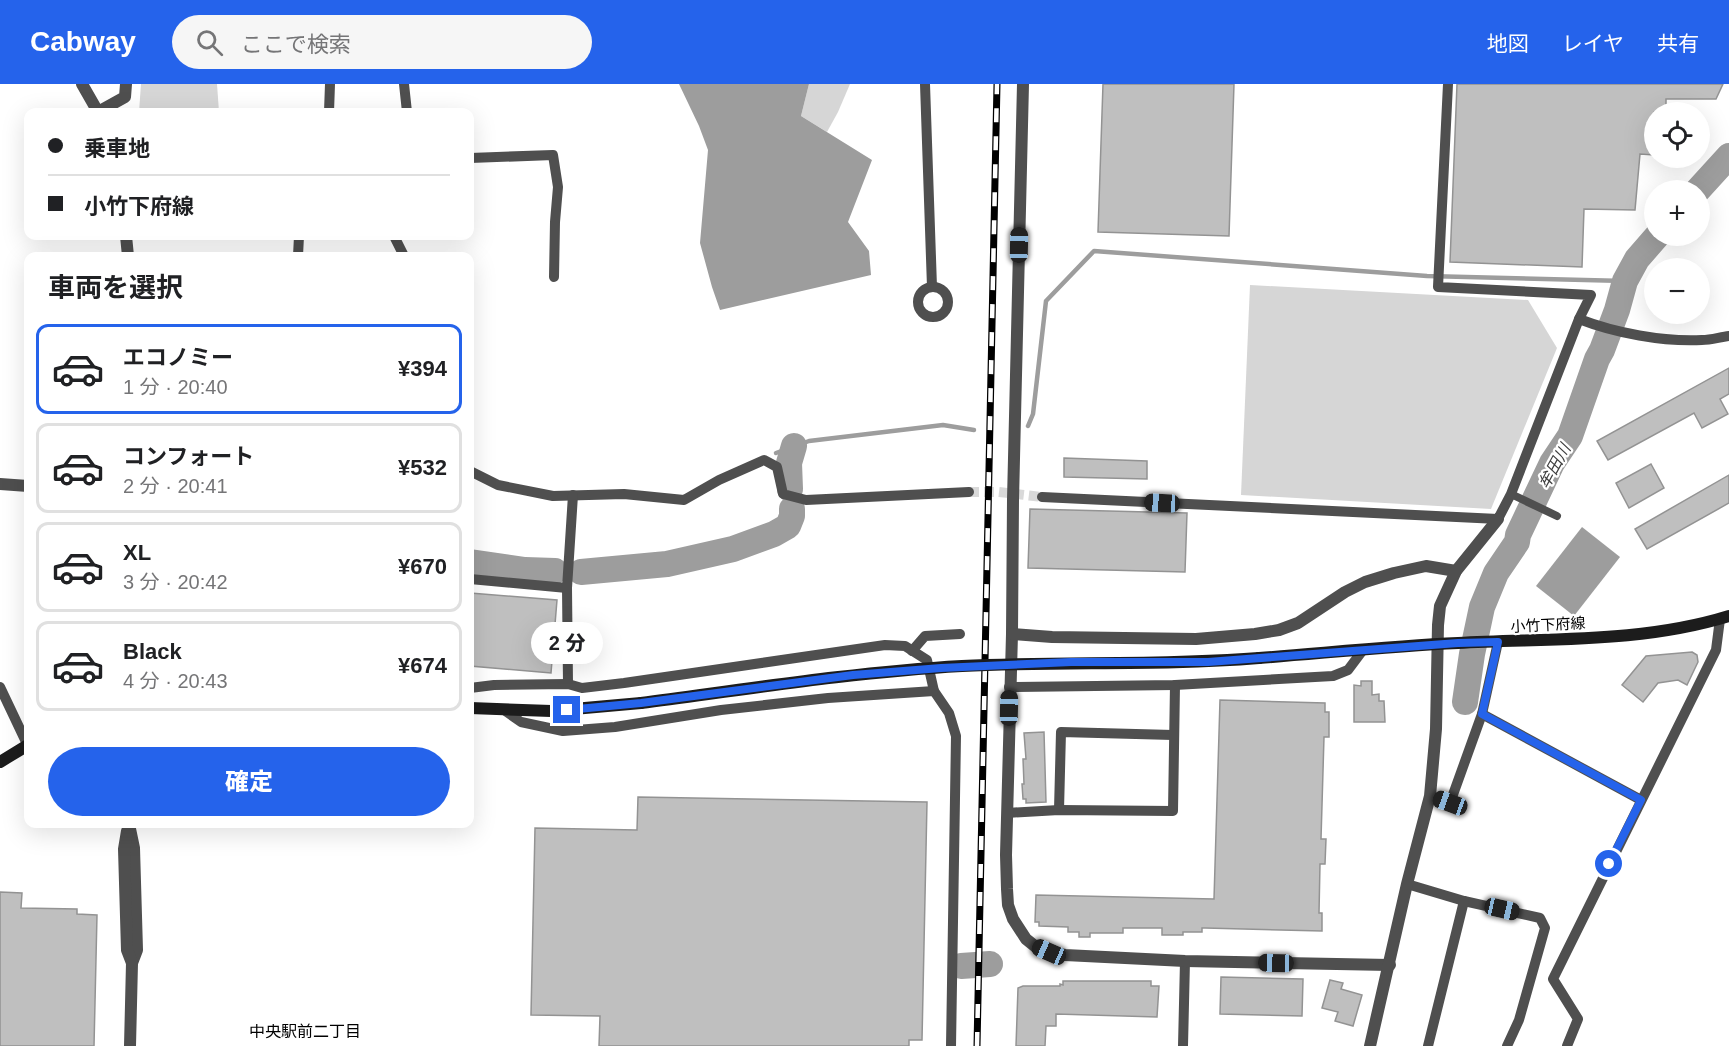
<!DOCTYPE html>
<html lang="ja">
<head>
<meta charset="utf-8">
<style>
  body { margin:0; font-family:Helvetica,"Noto Sans JP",sans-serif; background:#f6f6f6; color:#202124; height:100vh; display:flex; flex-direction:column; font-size:22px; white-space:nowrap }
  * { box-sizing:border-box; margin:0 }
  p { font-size:20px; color:#757577 }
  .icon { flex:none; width:33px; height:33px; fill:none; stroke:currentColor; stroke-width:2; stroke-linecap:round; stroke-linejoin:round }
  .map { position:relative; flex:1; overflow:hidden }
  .sheet { position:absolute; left:24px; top:168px; width:450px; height:576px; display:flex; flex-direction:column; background:#fff; border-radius:12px; box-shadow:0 6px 24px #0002 }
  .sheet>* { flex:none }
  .guide { position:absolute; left:24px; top:24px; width:450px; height:132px; border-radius:12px; box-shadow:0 6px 24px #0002; display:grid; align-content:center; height:132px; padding:0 24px; background:#fff }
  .buttons { position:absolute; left:1644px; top:18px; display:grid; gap:12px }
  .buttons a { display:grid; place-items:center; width:66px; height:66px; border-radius:50%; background:#fff; box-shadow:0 6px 24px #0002; font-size:30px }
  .end { position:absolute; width:27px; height:27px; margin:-14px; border:8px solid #2563eb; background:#fff; box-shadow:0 0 0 3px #fff }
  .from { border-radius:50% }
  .bubble { position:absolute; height:42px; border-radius:21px; background:#fff; box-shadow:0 6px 24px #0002; font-size:20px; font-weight:800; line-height:42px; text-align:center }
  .car { position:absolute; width:18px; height:36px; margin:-18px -9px; border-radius:8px; box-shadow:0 0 4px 2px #0007; background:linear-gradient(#222 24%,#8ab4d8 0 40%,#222 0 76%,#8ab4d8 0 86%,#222 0) }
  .guide b { display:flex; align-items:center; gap:21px; height:57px; font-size:22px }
  .guide b+b { border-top:2px solid #e0e0e0 }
  .guide i { width:15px; height:15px; background:#202124 }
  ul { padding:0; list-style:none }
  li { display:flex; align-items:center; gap:18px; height:90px; margin:0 12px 9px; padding:0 12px; border:3px solid #e0e0e0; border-radius:12px }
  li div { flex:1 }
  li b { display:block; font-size:22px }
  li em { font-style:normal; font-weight:800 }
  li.active { border-color:#2563eb }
  li>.icon { width:54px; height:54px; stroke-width:1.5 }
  h2 { padding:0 24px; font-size:27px; line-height:72px }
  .action { display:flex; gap:12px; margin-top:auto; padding:12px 24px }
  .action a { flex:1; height:69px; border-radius:36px; background:#2563eb; color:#fff; font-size:24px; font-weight:800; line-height:69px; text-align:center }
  header { display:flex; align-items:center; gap:36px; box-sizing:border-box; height:84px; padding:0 30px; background:#2563eb; color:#fff }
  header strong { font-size:28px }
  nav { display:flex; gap:33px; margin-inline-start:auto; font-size:21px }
  .search { width:420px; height:54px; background:#f6f6f6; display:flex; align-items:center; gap:15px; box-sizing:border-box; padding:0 21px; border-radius:33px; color:#757577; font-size:22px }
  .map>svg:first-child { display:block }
</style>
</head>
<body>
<header>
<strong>Cabway</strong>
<div class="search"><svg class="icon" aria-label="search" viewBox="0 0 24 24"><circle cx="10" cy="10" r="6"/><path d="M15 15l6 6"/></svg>ここで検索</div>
<nav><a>地図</a><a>レイヤ</a><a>共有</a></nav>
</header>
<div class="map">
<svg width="1729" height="962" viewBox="0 0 1729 962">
  <rect width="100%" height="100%" fill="#fff"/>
  <!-- green -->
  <g fill="#d6d6d6">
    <path d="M141,0h76l2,28h-80z"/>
    <path d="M809,0h41l-12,28 -11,20 -26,-16z"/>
    <path d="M1250,201l278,15 29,48 -66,161 -250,-14z"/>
  </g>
  <!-- water -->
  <g fill="#9d9d9d">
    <path d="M679,0h130l-8,32 71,44 -24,62 21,29 2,24 -151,35 -8,-23 -12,-44 8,-93 -9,-24z"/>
    <path d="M1582,443l38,30 -46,59 -38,-30z"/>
  </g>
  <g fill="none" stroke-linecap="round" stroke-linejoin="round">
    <!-- stream -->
    <g stroke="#9d9d9d" stroke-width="4.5">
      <path d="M1028,342l5,-12 13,-113 48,-50 333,25 198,5"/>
      <path d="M776,369l33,-12 134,-16 31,5"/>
    </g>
    <!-- river -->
    <g stroke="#9d9d9d" stroke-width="26">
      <path d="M1698,106l31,-34"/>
      <path d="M790,405l-1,-26 5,-17"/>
      <path d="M470,478l55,8 30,1"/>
      <path d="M581,488l86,-8 66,-15 41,-15 14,-8 4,-10v-7"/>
      <path d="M1465,618l7,-48 10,-47 14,-34 21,-31 1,-7 34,-72 18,-27 27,-77 5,-9 15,-40 8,-29 12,-22 20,-23"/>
      <path d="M961,882l29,-2"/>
    </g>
  </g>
  <!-- building -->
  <g fill="#bfbfbf" stroke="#939393" stroke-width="1.5">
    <path d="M1103,0h131l-5,152 -131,-4z"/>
    <path d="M1457,0h266l-7,15h-50v13h-12v43l-14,-1 -5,56 -51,-1 -2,58 -132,-5z"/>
    <path d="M1729,284v26l-9,5 8,15 -26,14 -8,-15 -86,47 -11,-19z"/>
    <path d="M1064,374l83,3v18l-83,-2z"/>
    <path d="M1651,380l13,24 -35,20 -13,-25z"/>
    <path d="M1729,391v28l-82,46 -12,-20z"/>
    <path d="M1030,425l157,4 -2,59 -157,-4z"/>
    <path d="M470,509l87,7 -6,73 -81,-7z"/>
    <path d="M1692,568l5,3 1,7 -11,23 -9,-5 -20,3 -15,19 -21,-17 24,-29z"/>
    <path d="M1361,597h11v14l7,-1v7h5l1,21h-31v-37l7,1z"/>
    <path d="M1220,616l105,3v9h4v25h-5l-3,102h5l-1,25h-5l-1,49h3v18l-117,-3h-3v4h-19v3h-21v-7h-39v5h-33v4h-11v-5h-11v-5l-29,-1v-4h-4l1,-27 178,4z"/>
    <path d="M1044,648l2,70 -20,1v-4h-3l-1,-15h2l-1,-25h3l-2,-26z"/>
    <path d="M638,713l289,5 -5,238h-13v6h-310l1,-30 -69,-1 4,-187 102,2z"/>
    <path d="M0,808l22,1 -1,15 56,1v5l20,1 -3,131h-94z"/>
    <path d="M1221,893l82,2 -1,37 -82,-2z"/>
    <path d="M1330,896l13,3 -2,6 21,6 -9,31 -18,-5 3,-9 -16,-4z"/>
    <path d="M1063,897h88v5h8l-2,31 -101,-3v12h-10l-1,20h-29l2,-58 5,-2h37v-2l3,1z"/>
  </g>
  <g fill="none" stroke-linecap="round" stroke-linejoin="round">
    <!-- minor-tunnel -->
    <path stroke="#d9d9d9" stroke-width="10" stroke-dasharray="10 5" stroke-linecap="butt" d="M969,408h30l43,5"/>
    <!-- pedestrian -->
    <path stroke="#4f4f4f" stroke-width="8" d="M1511,410l46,22"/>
    <!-- minor -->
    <g stroke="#4f4f4f" stroke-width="10">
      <path d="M404,0l3,28"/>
      <path d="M925,0l7,203"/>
      <path d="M329,28l1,-28"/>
      <path d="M470,74l83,-3 5,32 -3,35 -1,55"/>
      <path d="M394,152l10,20"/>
      <path d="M298,172l1,-20"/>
      <circle cx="933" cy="218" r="15"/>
      <path d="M1579,235c36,14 84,23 123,21 9,0 18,-3 27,-4"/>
      <path d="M470,387l28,14 55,11 71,-2 60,6 35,-20 45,-20 13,7 6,27 23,6 163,-8"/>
      <path d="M1042,413l456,22 13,-25 68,-175 12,-24 -153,-8 10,-203"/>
      <path d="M470,495l97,9"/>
      <path d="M912,567l13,-15 35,-2"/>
      <path d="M568,600l-1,-96 6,-93"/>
      <path d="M0,603l28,59"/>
      <path d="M1009,603l166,-2 158,-9 15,-6 15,-20"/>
      <path d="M470,604l24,-3 74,-1 14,4 42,-5 261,-38 20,1 22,14 7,31 15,22 7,23 -5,310"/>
      <path d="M504,626l17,12 42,9 52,-4 106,-17 107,-12 106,-7"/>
      <path d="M1482,630l159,86"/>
      <path d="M1430,712l20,7 32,-89 16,-72"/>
      <path d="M1059,726l2,-78 112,3"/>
      <path d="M1007,729l52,-3 114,1 2,-126"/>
      <path d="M1407,800l57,17 76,17 5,10 -26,92 -12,26"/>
      <path d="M1183,962l2,-85"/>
      <path d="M1428,962l36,-145"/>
      <path d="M1567,962l11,-27 -25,-40 163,-329 4,-31"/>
    </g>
    <!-- tertiary -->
    <g stroke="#4f4f4f" stroke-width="12">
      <path d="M82,0l16,28"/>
      <path d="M1023,0l-10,416 -1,134 -6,221 1,34 1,16 5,14 13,20 10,8 13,5 16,3 120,6 205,4"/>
      <path d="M98,28l27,-15 1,-13"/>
      <path d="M126,152l2,20"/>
      <path d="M0,400l28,2"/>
      <path d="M1012,550l40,3 144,2 59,-5 24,-4 19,-7 47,-31 20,-10 29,-9 32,-7 30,5"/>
      <path d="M129,740l5,24 3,102 -5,13 -2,83"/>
      <path d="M127,747l-3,18 3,101 5,13"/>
      <path d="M1370,962l37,-162 23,-88 6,-67 2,-104 2,-19 16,-35 42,-52"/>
    </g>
    <!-- secondary -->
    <g stroke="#1c1c1c" stroke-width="12">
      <path d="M1259,574c66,-5 133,-12 199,-15 91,-5 184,0 271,-27"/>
      <path d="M470,624l81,3 90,-8"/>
      <path d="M0,678l28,-17"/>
    </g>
    <defs>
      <path id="rail" d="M977,962l20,-962"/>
    </defs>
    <!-- rail casing -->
    <use href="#rail" stroke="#000" stroke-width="7"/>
    <!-- rail -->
    <use href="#rail" stroke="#fff" stroke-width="4.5" stroke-dasharray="14" stroke-linecap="butt"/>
    <!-- secondary-bridge -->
    <path stroke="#1c1c1c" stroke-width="12" d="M641,619c107,-14 214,-31 321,-37 99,-5 198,0 297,-8"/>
  </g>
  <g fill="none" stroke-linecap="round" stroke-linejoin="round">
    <!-- route -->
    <path stroke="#2563eb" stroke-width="8" d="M567,626l74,-7 212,-28 88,-7 130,-6h137l250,-19 40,-1 -16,72 159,86 -32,64"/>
  </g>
  <g text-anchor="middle" stroke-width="4.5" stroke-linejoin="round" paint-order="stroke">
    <!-- street labels -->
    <g font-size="15" fill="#000" stroke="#fff">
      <text transform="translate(1548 541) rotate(-3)" y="5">小竹下府線</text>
    </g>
    <!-- water labels -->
    <g font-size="16" font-style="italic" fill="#3e3e3e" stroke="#fff">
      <text transform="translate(1554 382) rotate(-61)" y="6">牟田川</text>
    </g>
    <!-- neighbourhood labels -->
    <g font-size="16" fill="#000" stroke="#fff">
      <text x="305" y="953">中央駅前二丁目</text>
    </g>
  </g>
</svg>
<div class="buttons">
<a><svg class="icon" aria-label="locate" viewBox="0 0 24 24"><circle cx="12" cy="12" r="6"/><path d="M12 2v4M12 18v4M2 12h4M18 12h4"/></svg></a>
<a>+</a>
<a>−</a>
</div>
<i class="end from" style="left:1609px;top:780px"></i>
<i class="end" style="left:567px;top:626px"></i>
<div class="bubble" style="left:531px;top:538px;width:72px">2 分</div>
<i class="car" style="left:1019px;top:161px;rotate:1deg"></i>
<i class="car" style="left:1162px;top:419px;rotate:273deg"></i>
<i class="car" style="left:1009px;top:624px;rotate:1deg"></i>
<i class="car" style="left:1450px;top:719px;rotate:290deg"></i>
<i class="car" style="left:1502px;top:825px;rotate:103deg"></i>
<i class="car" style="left:1049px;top:868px;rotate:294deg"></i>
<i class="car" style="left:1276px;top:879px;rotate:271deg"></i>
<div class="guide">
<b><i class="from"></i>乗車地</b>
<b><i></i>小竹下府線</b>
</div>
<section class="sheet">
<h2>車両を選択</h2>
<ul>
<li class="active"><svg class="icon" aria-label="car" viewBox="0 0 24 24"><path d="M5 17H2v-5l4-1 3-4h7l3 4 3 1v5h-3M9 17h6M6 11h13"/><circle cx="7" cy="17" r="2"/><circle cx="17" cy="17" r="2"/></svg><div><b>エコノミー</b><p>1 分 · 20:40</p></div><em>¥394</em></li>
<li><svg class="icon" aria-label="car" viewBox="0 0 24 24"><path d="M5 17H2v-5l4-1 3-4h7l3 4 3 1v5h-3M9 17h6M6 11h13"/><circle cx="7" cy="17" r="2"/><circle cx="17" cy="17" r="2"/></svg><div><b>コンフォート</b><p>2 分 · 20:41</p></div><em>¥532</em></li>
<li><svg class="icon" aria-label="car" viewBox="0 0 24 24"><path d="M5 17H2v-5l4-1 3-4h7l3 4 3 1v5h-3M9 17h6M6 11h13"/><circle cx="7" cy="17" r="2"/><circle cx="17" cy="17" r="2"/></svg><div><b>XL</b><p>3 分 · 20:42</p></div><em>¥670</em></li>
<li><svg class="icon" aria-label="car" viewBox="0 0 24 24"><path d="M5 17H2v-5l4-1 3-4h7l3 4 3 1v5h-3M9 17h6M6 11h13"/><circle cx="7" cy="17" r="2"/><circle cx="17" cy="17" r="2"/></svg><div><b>Black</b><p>4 分 · 20:43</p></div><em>¥674</em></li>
</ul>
<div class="action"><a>確定</a></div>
</section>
</div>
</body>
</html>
